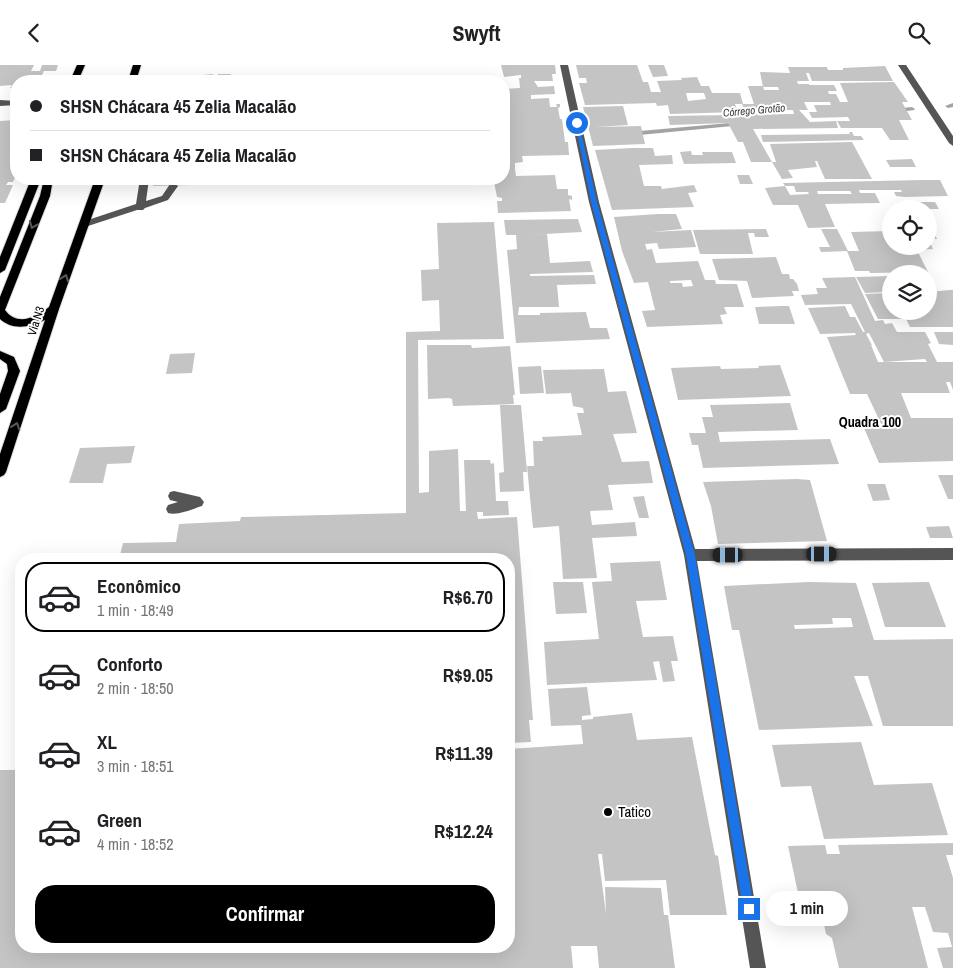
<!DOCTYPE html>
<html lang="pt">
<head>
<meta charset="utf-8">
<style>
  body { margin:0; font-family:"Archivo Narrow",sans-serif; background:#f2f2f2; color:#202124; height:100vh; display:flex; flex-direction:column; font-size:19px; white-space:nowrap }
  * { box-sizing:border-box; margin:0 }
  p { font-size:16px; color:#757577 }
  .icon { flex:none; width:28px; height:28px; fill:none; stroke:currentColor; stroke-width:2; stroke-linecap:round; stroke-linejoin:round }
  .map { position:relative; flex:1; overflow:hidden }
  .sheet { position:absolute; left:15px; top:488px; width:500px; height:400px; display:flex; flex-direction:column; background:#fff; border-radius:20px; box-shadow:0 5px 20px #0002 }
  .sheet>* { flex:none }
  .hud { position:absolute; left:10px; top:10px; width:500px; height:110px; border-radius:20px; box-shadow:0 5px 20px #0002; display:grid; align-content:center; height:110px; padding:0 20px; background:#fff }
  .fabs { position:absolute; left:882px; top:135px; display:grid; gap:10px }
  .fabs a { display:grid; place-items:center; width:55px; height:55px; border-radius:50%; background:#fff; box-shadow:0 5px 20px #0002; font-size:25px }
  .end { position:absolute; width:22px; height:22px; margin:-11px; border:6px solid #1a73e8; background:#fff; box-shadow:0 0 0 2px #fff }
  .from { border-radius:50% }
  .bubble { position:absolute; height:35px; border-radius:18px; background:#fff; box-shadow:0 5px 20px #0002; font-size:16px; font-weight:800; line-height:35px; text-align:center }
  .car { position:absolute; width:15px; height:30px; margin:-15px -8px; border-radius:6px; box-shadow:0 0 4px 1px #0007; background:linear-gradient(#222 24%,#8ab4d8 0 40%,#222 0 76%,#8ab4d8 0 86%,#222 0) }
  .hud b { display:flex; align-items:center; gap:18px; height:48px; font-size:19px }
  .hud b+b { border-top:1px solid #e0e0e0 }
  .hud i { width:12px; height:12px; background:#202124 }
  ul { padding:9px 0 0; list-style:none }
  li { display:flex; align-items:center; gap:15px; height:70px; margin:0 10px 8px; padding:0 10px; border:2px solid transparent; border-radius:20px }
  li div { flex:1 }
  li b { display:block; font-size:19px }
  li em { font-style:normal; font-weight:800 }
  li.on { border-color:#000 }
  li>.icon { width:45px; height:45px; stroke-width:1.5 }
  .button { display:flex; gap:10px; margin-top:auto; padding:10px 20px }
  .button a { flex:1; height:58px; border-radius:20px; background:#000; color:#fff; font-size:20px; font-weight:800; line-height:58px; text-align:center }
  header { display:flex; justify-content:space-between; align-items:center; height:65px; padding:0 20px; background:#fff; font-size:22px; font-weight:800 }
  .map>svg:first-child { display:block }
</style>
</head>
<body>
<header><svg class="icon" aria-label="back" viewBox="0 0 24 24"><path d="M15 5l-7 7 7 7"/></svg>Swyft<svg class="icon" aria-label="search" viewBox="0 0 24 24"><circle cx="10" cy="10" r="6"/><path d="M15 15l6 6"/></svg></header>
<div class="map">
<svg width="953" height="903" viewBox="0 0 953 903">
  <rect width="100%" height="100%" fill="#fff"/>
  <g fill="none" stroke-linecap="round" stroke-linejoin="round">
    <!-- stream -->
    <g fill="#a3a3a3" fill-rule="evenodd">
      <path d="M953,38v4l-5,1 -3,-2z"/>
      <path d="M912,42l3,2 -1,1 -21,3 -3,-2 3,-2z"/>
      <path d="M741,57l2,1v2l-114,11 -4,-2 4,-2z"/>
    </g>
  </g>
  <!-- building -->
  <g fill="#c4c4c4" fill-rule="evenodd">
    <path d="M0,0h34l-3,6h9l2,-6h16l-2,6h-12l-5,10h-23v7h-6l2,-3 -12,1z"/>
    <path d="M501,0h54l1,9h-4l1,7h-19l4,6 16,-1 1,8 -24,1v4l18,-1 1,9h7l-1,-3h4v3l-2,1 2,11h2l3,23h3l1,13 -47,1 1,6 -8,1v6l1,7 39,-1 2,14h11v6l4,1v4l-3,-1 2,12 -73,2 -1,-12h5v-3l-5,-1 -3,-15h2l-1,-3h9v-36h2v-6h-2v-28h3l-1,-9h-2v-11l16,-1 -1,-10h2v-3l-17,2z"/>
    <path d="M576,0h61l6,17h5l3,10h10l-4,-11 25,-1 -1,-2 16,-1 4,9h8l3,7h28l3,11h-8l3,8 -68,2 -2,-9 -11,1 -1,-3 -71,2 -6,-22h8l-1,-5h-7zM686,28h18l2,6 -18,2z"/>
    <path d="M648,0h16l4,11 -15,1z"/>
    <path d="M885,1l8,15h-81l-3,-8h-3l3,8h-12l1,3h11v1h25l3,6h-9l1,3h7l4,8h8l-8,-19 54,-1 14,20h-6l10,18h-13l10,20h-19l-8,-12h-41l-4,-7h13l-2,-4 -36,1 -3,-6h8l-3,-7h17l-1,-3h-26l4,8h-9l11,12 26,-1 2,7 -85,1 19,33h-21l-8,-20h-5l-10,-19 -58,2 -2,-9 126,-2 -1,-4 -48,1 -3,-7h12l-6,-18h15l1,4h15l-1,-3h-15l-3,-15 30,1 -2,-6h39l1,3h15v-2z"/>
    <path d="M213,9l-2,7h-9l1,-6z"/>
    <path d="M218,9h13l-1,2h4l-1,4 -17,1z"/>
    <path d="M623,41l5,19 -33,2 46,-1 4,18 -52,2 -10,-39z"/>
    <path d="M16,55v55l-3,7h-5l-2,3h7l-8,18h-5v-82z"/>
    <path d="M849,67h3l2,4h7l3,4 -101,2 -2,-7 89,-1z"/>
    <path d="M852,77l20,37h-47l-8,-18h-2l2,6 -29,3 5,8 -11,1 -10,-17h4l-6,-18z"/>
    <path d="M632,83h21l2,8 17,-1 1,9 -34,1 5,21h17l1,3 32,-4 3,7 -9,1 6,14 -82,3 -17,-60z"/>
    <path d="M691,86l1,4h11l-1,-3h30l4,11 -52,1 -4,-12z"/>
    <path d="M912,94l4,8h-26l-4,-7z"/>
    <path d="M737,110h12l4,9h-13z"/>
    <path d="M155,114h109v4l-111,3z"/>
    <path d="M923,115h17l8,16 -43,1 -9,-1 -2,-4h8l-1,-2h-42l1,3h15l5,10 -55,1 10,23 -27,1 -10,-23h-25l-8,-17 20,-2 -2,-3zM785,121h9l2,6h12l1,2 -19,1zM817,126h33l2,3h-34z"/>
    <path d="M911,137h24l4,7h-25z"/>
    <path d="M658,149h18l6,15 -30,3 39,-2 5,17 -37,2 -2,-6 -12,1 2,6 5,-1 4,14 42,-2 7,19h10l1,4h21l7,23h-20l3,7 -7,1 3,9 -76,3 -5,-16 13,-1 -7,-28 -14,1 -12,-32 -8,-34zM691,215l2,6 -10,1 -1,-4h-12v-2z"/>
    <path d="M578,154l4,13 -56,3 21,-1 3,29 40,-2 3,11 -63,2v2l64,-1 2,9 -39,1 2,22h-40l-1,8h22v-2l46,-1 4,16h17l3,11 -94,4 -9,-93 10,-1 -1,-14h-10l-2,-15z"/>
    <path d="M494,157l10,117 -86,1 1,153 10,-1v-41l29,-2 2,62h6l-2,-51h26l1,4 3,-1 2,38h12l1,14 -26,1v-4h-6l1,7 39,-2 16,203h-4l2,22 -22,1v-184h-390l4,-16 53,-1 3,-18 61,-3 1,-4 165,-4v-181l34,-1 -1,-31 -17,1 -1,-31 18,-1 -2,-46z"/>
    <path d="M929,162h2l6,12h-8z"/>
    <path d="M766,164l3,8h-14l-1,-4h-6l5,21h-53l-7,-24z"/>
    <path d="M821,164h16l11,22 -27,1 -2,-5h11z"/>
    <path d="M891,166v15h38v-6l4,9 -16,1 11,22 -58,1 -1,-2h-14l-8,-20h12l-8,-19z"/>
    <path d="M776,192l6,17h7l1,5h3l4,5 2,7h-7l2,5 -42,2 -5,-17 -28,-1 -7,-21z"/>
    <path d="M891,211v9l-5,1 1,6 -22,1 -9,-16z"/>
    <path d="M855,212l20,44 8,-1 2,4 7,-1 5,9h28l6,11 -3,1 9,18h16v28l-3,-8h-4l4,11h-49l10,25h42v43l-74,2 -15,-35h19l-16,-34h-17l-23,-57 29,-2 -1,-2 -35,1 -12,-26 37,-2 5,11h5l8,15h2l-14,-28 -46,1 -4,-10 17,-1 -2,-6h11l-5,-10zM869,268l15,29 41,-3 2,3h-49l-7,-17h1l-6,-11z"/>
    <path d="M950,225h3v37h-43l-4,-8h-28l-13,-25 23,-1 3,6v12h38v-19z"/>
    <path d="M782,241h7l6,18h-36l-4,-17z"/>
    <path d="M934,267h19v13l-14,-1z"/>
    <path d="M427,280h44l1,3 38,-2 5,49h-2l1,9 -61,2 -1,-7 -3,-1 -21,1z"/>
    <path d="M195,288l-3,20 -26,1 4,-20z"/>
    <path d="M780,300l11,31 -113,4 -7,-32 49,-2 1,3 38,-1 -1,-2z"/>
    <path d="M541,301l3,27 -24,1 -2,-27z"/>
    <path d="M604,304l4,23 18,-1 11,42 -24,1 9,28 27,-1 4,22 -45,2 5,25 -23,1 2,14 43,-3 2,14 -45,2 5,40 -34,1 -4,-53 -26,2 -6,-62h7l-1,-25h10l-1,-4 40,-2 -5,-22h7l-1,-5 -10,-2 -2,-13 -25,1 -3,-24z"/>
    <path d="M790,338l8,27 -80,2 2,10 110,-3 9,25 -136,4 -5,-23h-6l-3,-12h17l-4,-16h11l-3,-12z"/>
    <path d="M500,340h21l6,67h-4l1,19 -24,1 -1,-19 5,-1z"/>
    <path d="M135,381l-4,17 -24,1 -4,19h-34l11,-35z"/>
    <path d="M938,410h15v24h-5z"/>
    <path d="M797,414l13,1 17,61 -109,3 -7,-38 -8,-24z"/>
    <path d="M867,419h18l5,16 -17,1z"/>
    <path d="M644,431l5,22h-10l-6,-21z"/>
    <path d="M949,461l4,12h-23l-4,-11z"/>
    <path d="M660,496l7,39 -31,1 7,36 30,-1 5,25h-7l4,20 -12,1 -4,-21 -6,1 4,18 -110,5 -3,-43 55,-3 -7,-57 20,-1 -2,-18z"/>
    <path d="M553,517h30l4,31 -31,1z"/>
    <path d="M809,517l47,1 18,57 79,-1v87h-70l-15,-50h-14l19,50 -114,4 -20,-100h-7l-8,-44zM832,553h19l2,9 -58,2 -1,-4 39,-1z"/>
    <path d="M929,517l17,45h-61l-13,-44z"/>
    <path d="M587,622l4,28 -9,1v4l11,-1v-2l39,-4 5,27 55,-3 23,118 3,1 9,59h-57l-4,-35 -61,1 -3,-27h-4l8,60 -1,-27 56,1 3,27h4l7,53h-76l-2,-22h-26l2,22h-573v-198h21v176h488v-197l74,-5 -2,-19 -30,1 -3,-37z"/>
    <path d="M861,677l13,43 58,-2 16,52 -124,4 -13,-53 -30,1 -9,-42z"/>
    <path d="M953,778v12h-7l7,23v90h-10l-6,-20 15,-1 -4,-14 -15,-1 -8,-25h-13l16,61h-89l-7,-30 -6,-4 -5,-24 -38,1 -2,-18h17l-10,-47 37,-1 2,9h13l-2,-9zM837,829l3,15 -18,1 -4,-15z"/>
  </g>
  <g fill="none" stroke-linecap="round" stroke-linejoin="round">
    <!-- minor-tunnel -->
    <path stroke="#d9d9d9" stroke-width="9" stroke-dasharray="9 4.5" stroke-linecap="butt" d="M173,121l4,-7"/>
    <defs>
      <g id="major">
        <path d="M77,0h8l-7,16h-8z"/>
        <path d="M133,0h8l-5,16h-8z"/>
        <path d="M31,114h10l-36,91 -5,3v-16z"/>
        <path d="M44,114h9l-3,17 -45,114c12,17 32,7 44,-3l46,-128h10l-46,130 -53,163 -2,3 -4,2v-23l45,-134c-15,7 -32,11 -45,-1v-22l40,-101z"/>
        <path d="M0,286l14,6 6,14 -14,38 -6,4v-19l8,-23 -1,-7 -7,-5z"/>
      </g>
    </defs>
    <!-- major casing -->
    <use href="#major" stroke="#dbdbdb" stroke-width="2"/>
    <!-- minor -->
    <g fill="#555" fill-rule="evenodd">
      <path d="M560,0h8l31,137 96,347 258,-1v12l-256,1 69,407h-16l-66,-413 -95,-353z"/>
      <path d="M898,0h8l47,71v10l-4,-3z"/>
      <path d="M0,35l16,1v4l-16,1z"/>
      <path d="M140,114h9l-3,22 16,-5 8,-12 3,-1 5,3 -10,14 -23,8 -2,2h-6l-52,17 -3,-1v-4l54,-18z"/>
      <path d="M174,426l26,6 4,5 -2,4c-9,3 -25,10 -34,7l-2,-4 2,-4 10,-3 -8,-2 -2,-4 2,-4z"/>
    </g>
    <!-- major -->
    <use href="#major" fill="#000" fill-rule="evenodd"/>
  </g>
  <!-- one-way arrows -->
  <defs><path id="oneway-chevron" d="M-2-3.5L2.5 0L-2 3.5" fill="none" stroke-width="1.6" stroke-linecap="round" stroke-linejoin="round" transform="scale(1.25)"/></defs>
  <g stroke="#595959">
    <use href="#oneway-chevron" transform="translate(33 160) rotate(112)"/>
    <use href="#oneway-chevron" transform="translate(65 213) rotate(-70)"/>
    <use href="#oneway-chevron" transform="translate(16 361) rotate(-71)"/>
  </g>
  <!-- route -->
  <path fill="#1a73e8" d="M575,57l4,1 18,79 98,353 59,354 -2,4 -3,1 -4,-1 -2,-4 -57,-354 -95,-353z"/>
  <!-- markers -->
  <circle fill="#000" stroke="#fff" stroke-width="2" cx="608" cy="747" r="5"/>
  <g text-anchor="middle" stroke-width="4" stroke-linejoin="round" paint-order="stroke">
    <!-- far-water labels -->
    <g font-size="11" font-style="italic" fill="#444" stroke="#fff">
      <text transform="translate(754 45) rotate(-5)" y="4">Córrego Grotão</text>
    </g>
    <!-- street labels -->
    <g font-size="12" fill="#000" stroke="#fff">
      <text transform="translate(36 256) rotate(-72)" y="4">Via N3</text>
    </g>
    <!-- neighbourhood labels -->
    <g font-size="14" font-weight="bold" fill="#000" stroke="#fff">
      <text x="870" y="362">Quadra 100</text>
    </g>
    <!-- near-poi labels -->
    <g font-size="15" fill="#000" stroke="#fff" text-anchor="start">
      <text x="618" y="752">Tatico</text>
    </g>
  </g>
</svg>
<div class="fabs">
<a><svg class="icon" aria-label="locate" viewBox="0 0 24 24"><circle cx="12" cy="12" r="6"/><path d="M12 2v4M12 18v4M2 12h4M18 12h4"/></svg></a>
<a><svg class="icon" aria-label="layers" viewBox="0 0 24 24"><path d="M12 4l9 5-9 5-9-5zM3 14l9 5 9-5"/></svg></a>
</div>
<i class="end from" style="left:577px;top:58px"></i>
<i class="end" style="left:749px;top:844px"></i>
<div class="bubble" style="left:766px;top:826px;width:82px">1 min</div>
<i class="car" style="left:822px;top:489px;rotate:90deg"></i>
<i class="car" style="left:728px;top:490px;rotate:270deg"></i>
<div class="hud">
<b><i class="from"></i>SHSN Chácara 45 Zelia Macalão</b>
<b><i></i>SHSN Chácara 45 Zelia Macalão</b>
</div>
<section class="sheet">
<ul>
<li class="on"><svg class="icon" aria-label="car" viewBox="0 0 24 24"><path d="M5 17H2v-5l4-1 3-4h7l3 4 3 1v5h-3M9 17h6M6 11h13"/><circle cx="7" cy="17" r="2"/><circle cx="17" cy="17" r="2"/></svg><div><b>Econômico</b><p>1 min · 18:49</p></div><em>R$6.70</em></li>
<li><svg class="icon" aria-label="car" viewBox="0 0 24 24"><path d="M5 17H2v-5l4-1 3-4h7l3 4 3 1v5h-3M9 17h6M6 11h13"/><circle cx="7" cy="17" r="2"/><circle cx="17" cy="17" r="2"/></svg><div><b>Conforto</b><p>2 min · 18:50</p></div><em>R$9.05</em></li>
<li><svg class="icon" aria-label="car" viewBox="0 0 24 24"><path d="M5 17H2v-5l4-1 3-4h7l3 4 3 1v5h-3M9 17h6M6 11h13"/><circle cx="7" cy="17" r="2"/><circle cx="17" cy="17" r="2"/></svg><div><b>XL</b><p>3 min · 18:51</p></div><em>R$11.39</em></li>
<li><svg class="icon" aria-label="car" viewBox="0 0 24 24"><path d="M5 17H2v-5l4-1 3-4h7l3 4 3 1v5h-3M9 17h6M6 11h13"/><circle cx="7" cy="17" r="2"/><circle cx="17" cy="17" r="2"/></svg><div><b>Green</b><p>4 min · 18:52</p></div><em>R$12.24</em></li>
</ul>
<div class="button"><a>Confirmar</a></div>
</section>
</div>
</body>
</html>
